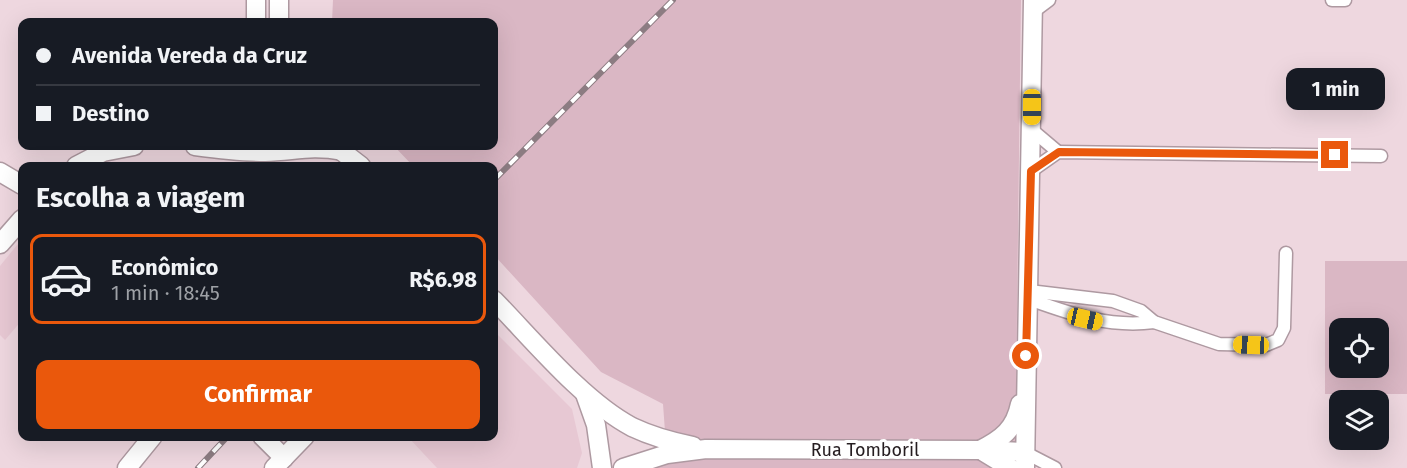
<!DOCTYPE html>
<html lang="pt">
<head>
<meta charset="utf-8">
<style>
  body { margin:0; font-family:"Fira Sans",sans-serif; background:#20242c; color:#f1f3f6; height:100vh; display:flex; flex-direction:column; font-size:22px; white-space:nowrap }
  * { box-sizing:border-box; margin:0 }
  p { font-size:20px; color:#9ea1a6 }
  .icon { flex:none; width:33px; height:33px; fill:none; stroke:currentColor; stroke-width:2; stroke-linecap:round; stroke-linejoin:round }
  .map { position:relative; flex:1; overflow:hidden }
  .drawer { position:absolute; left:18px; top:162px; width:480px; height:279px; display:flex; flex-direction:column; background:#171b24; border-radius:12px; box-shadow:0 6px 24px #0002 }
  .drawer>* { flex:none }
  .guide { position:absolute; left:18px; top:18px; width:480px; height:132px; border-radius:12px; box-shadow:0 6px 24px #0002; display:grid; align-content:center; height:132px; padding:0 18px; background:#171b24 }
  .tools { position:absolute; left:1329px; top:318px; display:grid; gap:12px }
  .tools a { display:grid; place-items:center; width:60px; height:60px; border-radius:12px; background:#171b24; box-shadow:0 6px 24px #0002; font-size:30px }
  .end { position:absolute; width:27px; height:27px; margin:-14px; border:8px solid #ea580c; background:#fff; box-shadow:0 0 0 3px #fff }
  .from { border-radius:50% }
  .bubble { position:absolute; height:42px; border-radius:12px; background:#171b24; box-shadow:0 6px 24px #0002; font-size:20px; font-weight:700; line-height:42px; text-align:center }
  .car { position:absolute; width:18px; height:36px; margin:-18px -9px; border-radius:8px; box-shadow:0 0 4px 2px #0007; background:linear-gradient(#f5c518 24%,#345 0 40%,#f5c518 0 76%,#345 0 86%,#f5c518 0) }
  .guide b { display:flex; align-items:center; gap:21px; height:57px; font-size:22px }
  .guide b+b { border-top:2px solid #363941 }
  .guide i { width:15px; height:15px; background:#f1f3f6 }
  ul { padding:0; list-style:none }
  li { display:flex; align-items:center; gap:18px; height:90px; margin:0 12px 9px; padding:0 6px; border:3px solid transparent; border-radius:12px }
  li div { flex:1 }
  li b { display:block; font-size:22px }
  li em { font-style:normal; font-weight:700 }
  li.on { border-color:#ea580c }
  li>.icon { width:54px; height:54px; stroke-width:1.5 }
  h2 { padding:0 18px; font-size:27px; line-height:72px }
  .primary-button { display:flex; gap:12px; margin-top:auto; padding:12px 18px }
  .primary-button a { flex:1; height:69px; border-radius:12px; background:#ea580c; color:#fff; font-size:24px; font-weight:700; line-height:69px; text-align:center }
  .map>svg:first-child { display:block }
</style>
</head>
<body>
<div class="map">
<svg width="1407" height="468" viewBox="0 0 1407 468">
  <rect width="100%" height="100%" fill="#eed7df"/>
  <!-- built -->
  <g fill="#e7c8d3">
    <path d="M22,239v81l-17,20 -5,-5v-69z"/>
    <path d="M494,331l78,78 10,44 -5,15h-140l-29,-31 86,-1z"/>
  </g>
  <!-- green -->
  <g fill="#dab7c4" fill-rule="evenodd">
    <path d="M333,0h688l-6,468h-372l24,-9 -4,-55 -62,-32 -107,-117v-89h-81l-19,-20h100v-124h-162z"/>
    <path d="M1325,261h82v133h-82zM1340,328h38v40h-38z"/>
  </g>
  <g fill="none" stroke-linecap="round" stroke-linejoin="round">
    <defs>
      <g id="street">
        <path d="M1332,0h13"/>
        <path d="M1033,12l16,-12"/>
        <path d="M1032,130l26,22"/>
        <path d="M1031,171l27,-19 323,4"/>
        <path d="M1029,291l84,10 28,10 13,11 65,22 47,1 12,-5 6,-12 2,-75"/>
        <path d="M1029,299c42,15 80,29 125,23"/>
        <path d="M1024,452l31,16"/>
      </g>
      <g id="secondary">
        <path d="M256,22v-22"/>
        <path d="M279,22v-22"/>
        <path d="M195,146c23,3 46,6 70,6 31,-1 45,-7 78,-1"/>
        <path d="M335,146l26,20"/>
        <path d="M76,166l27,-14 31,-6"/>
        <path d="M0,172l22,13"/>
        <path d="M0,244l22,-25"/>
        <path d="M494,300c39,40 89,101 138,127 19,9 40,15 61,19"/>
        <path d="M585,394l11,31 6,43"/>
        <path d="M262,436l22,22"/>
        <path d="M980,450c22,-11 35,-21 40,-46"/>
        <path d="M984,452l26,16"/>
        <path d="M127,468l26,-32"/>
        <path d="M274,468l31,-32"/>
        <path d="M623,468l44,-14 39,-5 274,1 44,2"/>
        <path d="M1025,468l8,-468"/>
      </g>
    </defs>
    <!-- street casing -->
    <use href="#street" stroke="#ae99a1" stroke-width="15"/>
    <!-- secondary casing -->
    <use href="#secondary" stroke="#ae99a1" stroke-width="21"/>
    <!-- street -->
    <use href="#street" stroke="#fff" stroke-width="12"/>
    <!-- secondary -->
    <use href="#secondary" stroke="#fff" stroke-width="18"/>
    <defs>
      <g id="rail">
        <path d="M494,180l179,-180"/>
        <path d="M198,468l30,-32"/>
      </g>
    </defs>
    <!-- rail casing -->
    <use href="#rail" stroke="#8c7c82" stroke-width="6"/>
    <!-- rail -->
    <use href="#rail" stroke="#fff" stroke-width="4" stroke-dasharray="11" stroke-linecap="butt"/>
  </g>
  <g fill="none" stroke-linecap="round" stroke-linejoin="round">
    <!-- route -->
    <path stroke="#ea580c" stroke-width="8" d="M1026,356l5,-185 28,-19 276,3"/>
  </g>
  <g text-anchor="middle" stroke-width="6" stroke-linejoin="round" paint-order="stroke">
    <!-- street labels -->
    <g font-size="18" fill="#251d20" stroke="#fff">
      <text x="865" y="456">Rua Tomboril</text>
    </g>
  </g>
</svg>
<div class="tools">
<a><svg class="icon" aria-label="locate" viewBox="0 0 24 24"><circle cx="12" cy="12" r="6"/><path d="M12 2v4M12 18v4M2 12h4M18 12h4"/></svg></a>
<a><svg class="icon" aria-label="layers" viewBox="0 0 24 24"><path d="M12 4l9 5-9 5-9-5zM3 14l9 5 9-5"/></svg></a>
</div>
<i class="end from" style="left:1026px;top:356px"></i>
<i class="end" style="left:1335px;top:155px"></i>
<div class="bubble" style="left:1286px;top:68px;width:99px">1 min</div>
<i class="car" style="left:1032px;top:107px;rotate:180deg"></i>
<i class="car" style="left:1085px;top:319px;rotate:103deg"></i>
<i class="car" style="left:1251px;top:345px;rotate:272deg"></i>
<div class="guide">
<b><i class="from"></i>Avenida Vereda da Cruz</b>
<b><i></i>Destino</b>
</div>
<section class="drawer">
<h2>Escolha a viagem</h2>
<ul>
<li class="on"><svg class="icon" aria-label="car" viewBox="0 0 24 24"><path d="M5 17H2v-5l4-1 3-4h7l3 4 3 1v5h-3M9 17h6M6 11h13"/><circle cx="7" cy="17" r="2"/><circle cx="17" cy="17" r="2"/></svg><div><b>Econômico</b><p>1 min · 18:45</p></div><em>R$6.98</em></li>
</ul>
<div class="primary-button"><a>Confirmar</a></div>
</section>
</div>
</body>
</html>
